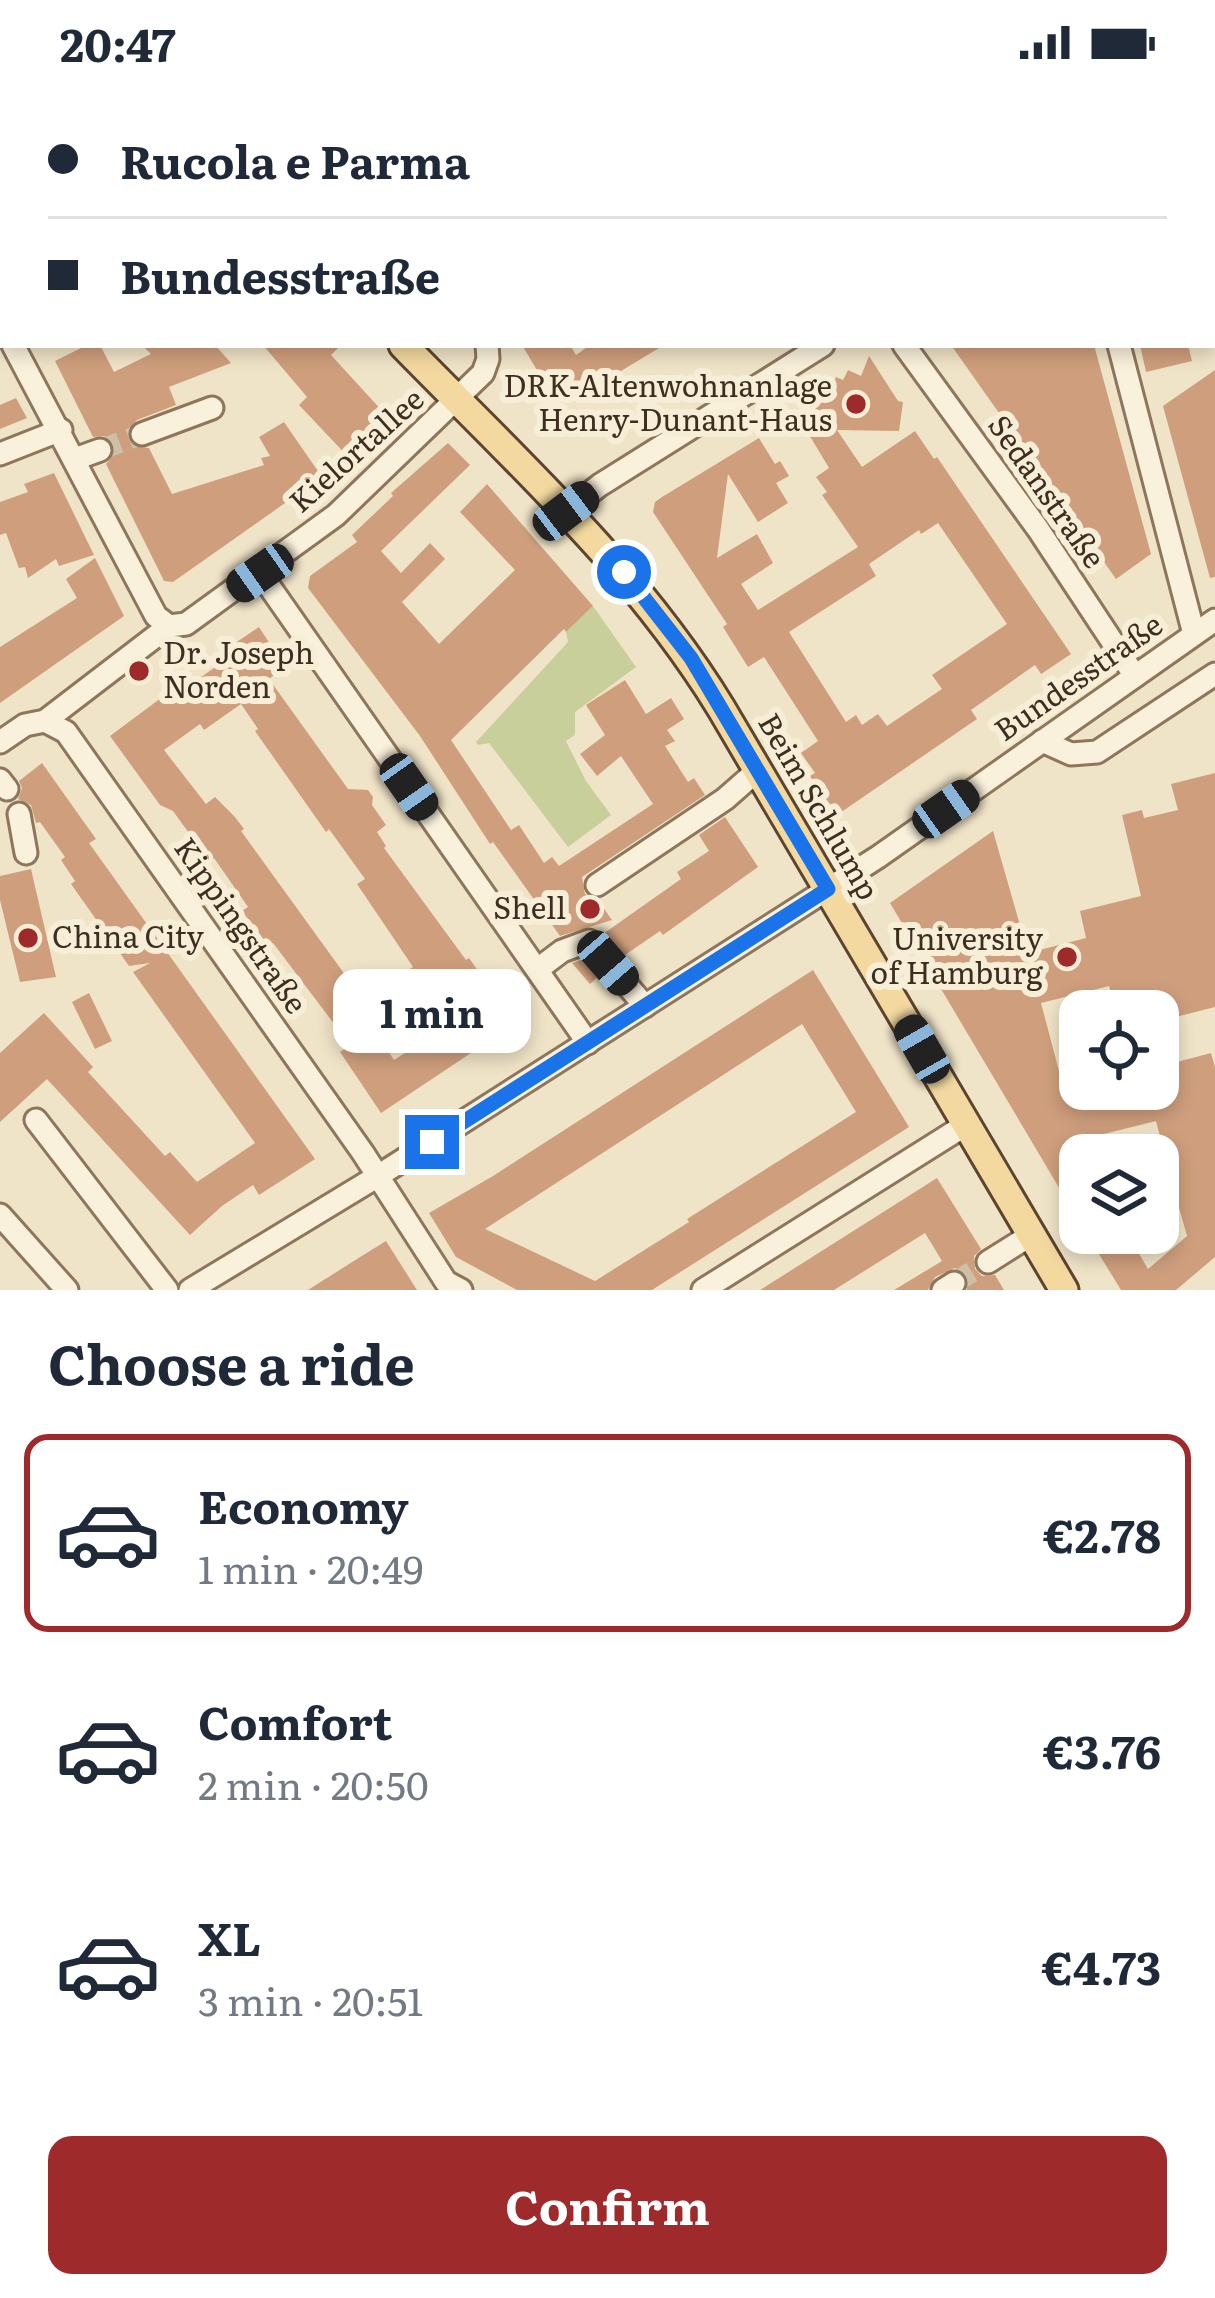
<!DOCTYPE html>
<html lang="en">
<head>
<meta charset="utf-8">
<style>
  body { margin:0; font-family:Literata,serif; background:#f6f6f7; color:#1f2937; height:100vh; display:flex; flex-direction:column; font-size:45px; white-space:nowrap }
  * { box-sizing:border-box; margin:0 }
  p { font-size:39px; color:#747a83 }
  .icon { flex:none; width:66px; height:66px; fill:none; stroke:currentColor; stroke-width:2; stroke-linecap:round; stroke-linejoin:round }
  .map { position:relative; height:1206px; overflow:hidden }
  .panel { display:flex; flex-direction:column; background:#fff; flex:1 }
  .panel>* { flex:none }
  .hud { position:absolute; left:0px; top:0px; width:1215px; height:264px; box-shadow:0 6px 18px #0003; display:grid; align-content:center; height:264px; padding:0 48px; background:#fff }
  .buttons { position:absolute; left:1059px; top:906px; display:grid; gap:24px }
  .buttons a { display:grid; place-items:center; width:120px; height:120px; border-radius:24px; background:#fff; box-shadow:0 6px 18px #0003; font-size:60px }
  .end { position:absolute; width:54px; height:54px; margin:-27px; border:15px solid #1a73e8; background:#fff; box-shadow:0 0 0 6px #fff }
  .from { border-radius:50% }
  .bubble { position:absolute; height:84px; border-radius:24px; background:#fff; box-shadow:0 6px 18px #0003; font-size:39px; font-weight:700; line-height:84px; text-align:center }
  .car { position:absolute; width:36px; height:72px; margin:-36px -18px; border-radius:15px; box-shadow:0 0 9px 3px #0007; background:linear-gradient(#222 24%,#8ab4d8 0 40%,#222 0 76%,#8ab4d8 0 86%,#222 0) }
  .hud b { display:flex; align-items:center; gap:42px; height:114px; font-size:45px }
  .hud b+b { border-top:3px solid #e0e1e3 }
  .hud i { width:30px; height:30px; background:#1f2937 }
  ul { padding:0; list-style:none }
  li { display:flex; align-items:center; gap:36px; height:198px; margin:0 24px 18px; padding:0 24px; border:6px solid transparent; border-radius:24px }
  li div { flex:1 }
  li b { display:block; font-size:45px }
  li em { font-style:normal; font-weight:700 }
  li.selected { border-color:#9e2a2b }
  li>.icon { width:108px; height:108px; stroke-width:1.5 }
  h2 { padding:0 48px; font-size:54px; line-height:144px }
  .button { display:flex; gap:24px; margin-top:auto; padding:24px 48px }
  .button a { flex:1; height:138px; border-radius:24px; background:#9e2a2b; color:#fff; font-size:48px; font-weight:700; line-height:138px; text-align:center }
  .status { display:flex; justify-content:space-between; align-items:center; height:84px; padding:0 60px; background:#fff; direction:ltr }
  .status svg { height:33px; fill:currentColor }
  .map>svg:first-child { display:block }
</style>
</head>
<body>
<div class="status"><b>20:47</b><svg viewBox="0 0 49 12"><path d="M0 12V9h3v3zM5 12V6h3v6zM10 12V3h3v9zM15 12V0h3v12zM26 1h20v11H26zM47 4h2v5h-2z"/></svg></div>
<div class="map">
<svg width="1215" height="1206" viewBox="0 0 1215 1206">
  <rect width="100%" height="100%" fill="#f0e4c8"/>
  <!-- green -->
  <path fill="#c9cf9b" d="M593,522l43,61 -61,45v23l-9,6 20,40 25,34 -43,32 -79,-104 -11,2 -2,-3 92,-100 -2,-10z"/>
  <!-- building -->
  <g fill="#cf9f7d" fill-rule="evenodd">
    <path d="M87,261h13l14,27 37,-18 -9,-9h73l16,18 -62,24 7,18 -39,15 -9,10 5,16 16,2 23,46 92,-29 -3,-7 9,-2 -11,-19 25,-15 38,55 -149,105 -9,-1 -58,-117 8,-10v-10l-10,-8 -11,1 -38,-76z"/>
    <path d="M263,261h78l-10,10 55,60 -7,6 9,9 -35,32 -54,-57 8,-8z"/>
    <path d="M522,261h48l6,10 14,-10h74l-81,49 -27,-4 -14,-20 -4,2z"/>
    <path d="M951,261h143l57,209 -35,25z"/>
    <path d="M1140,261h48l4,16 -46,11z"/>
    <path d="M869,272l29,45 5,1 -4,29 -62,-1 25,37 53,-36 19,28 3,-2 134,197 -30,20 -6,-9 -64,45 6,9 -140,96 -27,-39 5,-3 -14,-20 17,-12 -54,-84 -16,10 -25,-40 4,-3 -74,-112 2,-10 7,-5 97,-59 16,26 5,-3 9,15 -13,7 12,20 -30,19 -30,-48 -11,84 40,-24 16,29 -32,21 17,26 100,-63 -36,-52 5,-3 -11,-15 13,-9 -33,-55 12,-8 7,-14 13,5 8,-19 7,3 5,-10 13,6zM938,439l69,101 -75,51 10,14 -55,37 -9,-12 -16,11 -6,-10 -10,7 -57,-90 87,-56 -7,-12 50,-34 2,4z"/>
    <path d="M1215,286v207l-5,1 -47,-172z"/>
    <path d="M16,314l11,20 -27,11v-24z"/>
    <path d="M448,359l22,22 -89,86 20,22 29,-30 15,16 -43,43 37,42 76,-74 -55,-58 27,-28 106,122 -27,26 -2,-3 -113,111 60,90 8,-5 25,38 8,-6 7,9 94,-62 -32,-48 -24,20 -17,-22 25,-19 -19,-30 39,-25 21,34 25,-16 13,21 -17,11 8,11 -10,5 23,36 6,-4 11,17 -123,82 3,17 13,6 14,20 -52,16 -67,-94 -3,2 -70,-108 -112,-148 2,-12 47,-34 -5,-7 41,-39 -2,-3z"/>
    <path d="M54,389l40,82 -35,11 -3,-7 -28,19 -3,-11 -6,1 -13,-35 -6,2v-33l28,-10 -4,-8z"/>
    <path d="M95,474l29,58 -124,87v-56l77,-49 -11,-19z"/>
    <path d="M259,543l26,40 -16,12 79,110 20,1 5,7 -1,8 14,20 -9,7 9,14 -2,2 82,112 3,-2 12,17 6,-5 10,16 -4,3 23,34 -135,90 -41,-61 10,-7 -77,-102 -5,3 -26,-35 6,-4 -34,-49 -4,4 -37,-51 -13,-6 -50,-69 51,-38 2,3 13,-6 42,-30 -5,-7zM241,620l17,25 -3,2 71,101 3,-3 36,50 -8,5 56,83 -20,14 38,55 -37,24 -21,-32 7,-5 -139,-192 3,-2 -9,-12 -20,-20 -9,7 -42,-54 36,-26 4,6z"/>
    <path d="M42,679l54,76 -7,4 226,316 -56,36 -6,-10 -31,21 -32,29 -143,-156 -47,43v-69l44,-40 49,54 -5,5 77,84 5,-4 27,30 58,-39 -122,-171 17,-9 -21,3 -58,-82 4,-3 -14,-21 4,-3 -25,-35 -4,1 -5,-18 -13,-6 4,-11 -3,-7z"/>
    <path d="M1215,689v234l-51,13 -5,-21 -43,11 -7,-24 -68,17 23,87 16,-4 78,3v-22l53,-14 4,14v190l-39,33h-55l-35,-57h41l21,36 39,-33 -11,-39 -18,5v-33l10,-2 -12,-46 -84,21 8,13v68l-190,-320 103,-72 35,122 58,-15 -6,-27 61,-15 -19,-81 20,-5 2,8 34,-8 -7,-26z"/>
    <path d="M725,733l33,50 -95,68 -3,-4 -38,26 -19,-23 78,-55 -4,-7 32,-21 -10,-16z"/>
    <path d="M31,785l25,108 -36,5 -20,-82v-24z"/>
    <path d="M584,875l15,17 -9,8 -18,-21z"/>
    <path d="M813,886l96,157 -257,163h-135l-61,-33 -27,-44 64,-37zM802,940l54,88 -169,107 2,3 -94,59 -110,-52z"/>
    <path d="M89,909l23,48 -17,8 -23,-47z"/>
    <path d="M937,1094l44,71 -7,7 1,13 7,7 13,-1 9,15h-37v-14l-12,-8 -20,9 -7,13h-34l48,-29 -17,-28 -91,57h-74z"/>
    <path d="M386,1157l31,49h-109l41,-26z"/>
  </g>
  <g fill="none" stroke-linecap="round" stroke-linejoin="round">
    <!-- minor-tunnel -->
    <g stroke="#ccc0a6" stroke-width="21" stroke-dasharray="21 10" stroke-linecap="butt">
      <path d="M100,366l42,-16"/>
      <path d="M954,1199l34,-21"/>
    </g>
    <defs>
      <g id="minor">
        <path d="M158,0l3,3"/>
        <path d="M331,0l2,3"/>
        <path d="M803,0l1,3"/>
        <path d="M205,3l3,-3"/>
        <path d="M0,168l3,-2"/>
        <path d="M0,242l3,4"/>
        <path d="M13,261l143,271 13,10"/>
        <path d="M904,261l134,184 97,147"/>
        <path d="M1119,261l75,289"/>
        <path d="M142,350l70,-26"/>
        <path d="M0,370l61,-24"/>
        <path d="M75,375l25,-9"/>
        <path d="M566,427l34,-26 223,-140"/>
        <path d="M260,489l328,470"/>
        <path d="M45,637l21,11 297,421 83,129 15,8"/>
        <path d="M1042,657l29,13 26,-2 118,-78"/>
        <path d="M0,658l25,-17 20,-4 124,-95 17,-2 150,-109 147,-142 5,-14 -1,-14"/>
        <path d="M0,696l7,9"/>
        <path d="M19,730l7,39"/>
        <path d="M597,801l128,-86 33,-29"/>
        <path d="M538,885l24,-18 27,-10 56,65"/>
        <path d="M36,1036l131,170"/>
        <path d="M0,1131l67,75"/>
        <path d="M988,1178l43,-27"/>
        <path d="M190,1206l188,-114 500,-319 337,-237"/>
        <path d="M703,1206l264,-166"/>
        <path d="M943,1206l11,-7"/>
      </g>
      <g id="major">
        <path d="M123,0l3,3"/>
        <path d="M186,0l3,3"/>
        <path d="M403,261c113,116 233,224 318,363l343,582"/>
      </g>
    </defs>
    <!-- minor casing -->
    <use href="#minor" stroke="#8d765c" stroke-width="27"/>
    <!-- major casing -->
    <use href="#major" stroke="#5b4430" stroke-width="33"/>
    <!-- minor -->
    <use href="#minor" stroke="#faf1dc" stroke-width="21"/>
    <!-- major -->
    <use href="#major" stroke="#f3d9a0" stroke-width="27"/>
  </g>
  <g fill="none" stroke-linecap="round" stroke-linejoin="round">
    <!-- route -->
    <path stroke="#1a73e8" stroke-width="15" d="M432,1058l396,-253 -137,-231 -67,-86"/>
  </g>
  <!-- markers -->
  <g fill="#9e2a2b" stroke="#f7eed8" stroke-width="4.5">
    <circle cx="856" cy="320" r="12"/>
    <circle cx="139" cy="587" r="12"/>
    <circle cx="590" cy="825" r="12"/>
    <circle cx="28" cy="854" r="12"/>
    <circle cx="1067" cy="873" r="12"/>
  </g>
  <g text-anchor="middle" stroke-width="12" stroke-linejoin="round" paint-order="stroke">
    <!-- poi labels -->
    <g font-size="30" fill="#3d2e20" stroke="#f7eed8" text-anchor="end">
      <text x="832" y="313">DRK-Altenwohnanlage<tspan x="832" dy="34">Henry-Dunant-Haus</tspan></text>
      <text x="163" y="580" text-anchor="start">Dr. Joseph<tspan x="163" dy="34">Norden</tspan></text>
      <text x="566" y="835">Shell</text>
      <text x="52" y="864" text-anchor="start">China City</text>
      <text x="1043" y="866">University<tspan x="1043" dy="34">of Hamburg</tspan></text>
    </g>
    <!-- street labels -->
    <g font-size="30" fill="#3d2e20" stroke="#f7eed8">
      <text transform="translate(357 367) rotate(-42)" y="10">Kielortallee</text>
      <text transform="translate(1046 408) rotate(55)" y="10">Sedanstraße</text>
      <text transform="translate(1079 594) rotate(-35)" y="10">Bundesstraße</text>
      <text transform="translate(818 723) rotate(60)" y="10">Beim Schlump</text>
      <text transform="translate(240 842) rotate(55)" y="10">Kippingstraße</text>
    </g>
  </g>
</svg>
<div class="buttons">
<a><svg class="icon" aria-label="locate" viewBox="0 0 24 24"><circle cx="12" cy="12" r="6"/><path d="M12 2v4M12 18v4M2 12h4M18 12h4"/></svg></a>
<a><svg class="icon" aria-label="layers" viewBox="0 0 24 24"><path d="M12 4l9 5-9 5-9-5zM3 14l9 5 9-5"/></svg></a>
</div>
<i class="end from" style="left:624px;top:488px"></i>
<i class="end" style="left:432px;top:1058px"></i>
<div class="bubble" style="left:333px;top:885px;width:198px">1 min</div>
<i class="car" style="left:566px;top:427px;rotate:53deg"></i>
<i class="car" style="left:260px;top:489px;rotate:235deg"></i>
<i class="car" style="left:409px;top:703px;rotate:145deg"></i>
<i class="car" style="left:946px;top:725px;rotate:55deg"></i>
<i class="car" style="left:608px;top:879px;rotate:139deg"></i>
<i class="car" style="left:922px;top:965px;rotate:330deg"></i>
<div class="hud">
<b><i class="from"></i>Rucola e Parma</b>
<b><i></i>Bundesstraße</b>
</div>
</div>
<section class="panel">
<h2>Choose a ride</h2>
<ul>
<li class="selected"><svg class="icon" aria-label="car" viewBox="0 0 24 24"><path d="M5 17H2v-5l4-1 3-4h7l3 4 3 1v5h-3M9 17h6M6 11h13"/><circle cx="7" cy="17" r="2"/><circle cx="17" cy="17" r="2"/></svg><div><b>Economy</b><p>1 min · 20:49</p></div><em>€2.78</em></li>
<li><svg class="icon" aria-label="car" viewBox="0 0 24 24"><path d="M5 17H2v-5l4-1 3-4h7l3 4 3 1v5h-3M9 17h6M6 11h13"/><circle cx="7" cy="17" r="2"/><circle cx="17" cy="17" r="2"/></svg><div><b>Comfort</b><p>2 min · 20:50</p></div><em>€3.76</em></li>
<li><svg class="icon" aria-label="car" viewBox="0 0 24 24"><path d="M5 17H2v-5l4-1 3-4h7l3 4 3 1v5h-3M9 17h6M6 11h13"/><circle cx="7" cy="17" r="2"/><circle cx="17" cy="17" r="2"/></svg><div><b>XL</b><p>3 min · 20:51</p></div><em>€4.73</em></li>
</ul>
<div class="button"><a>Confirm</a></div>
</section>
</body>
</html>
